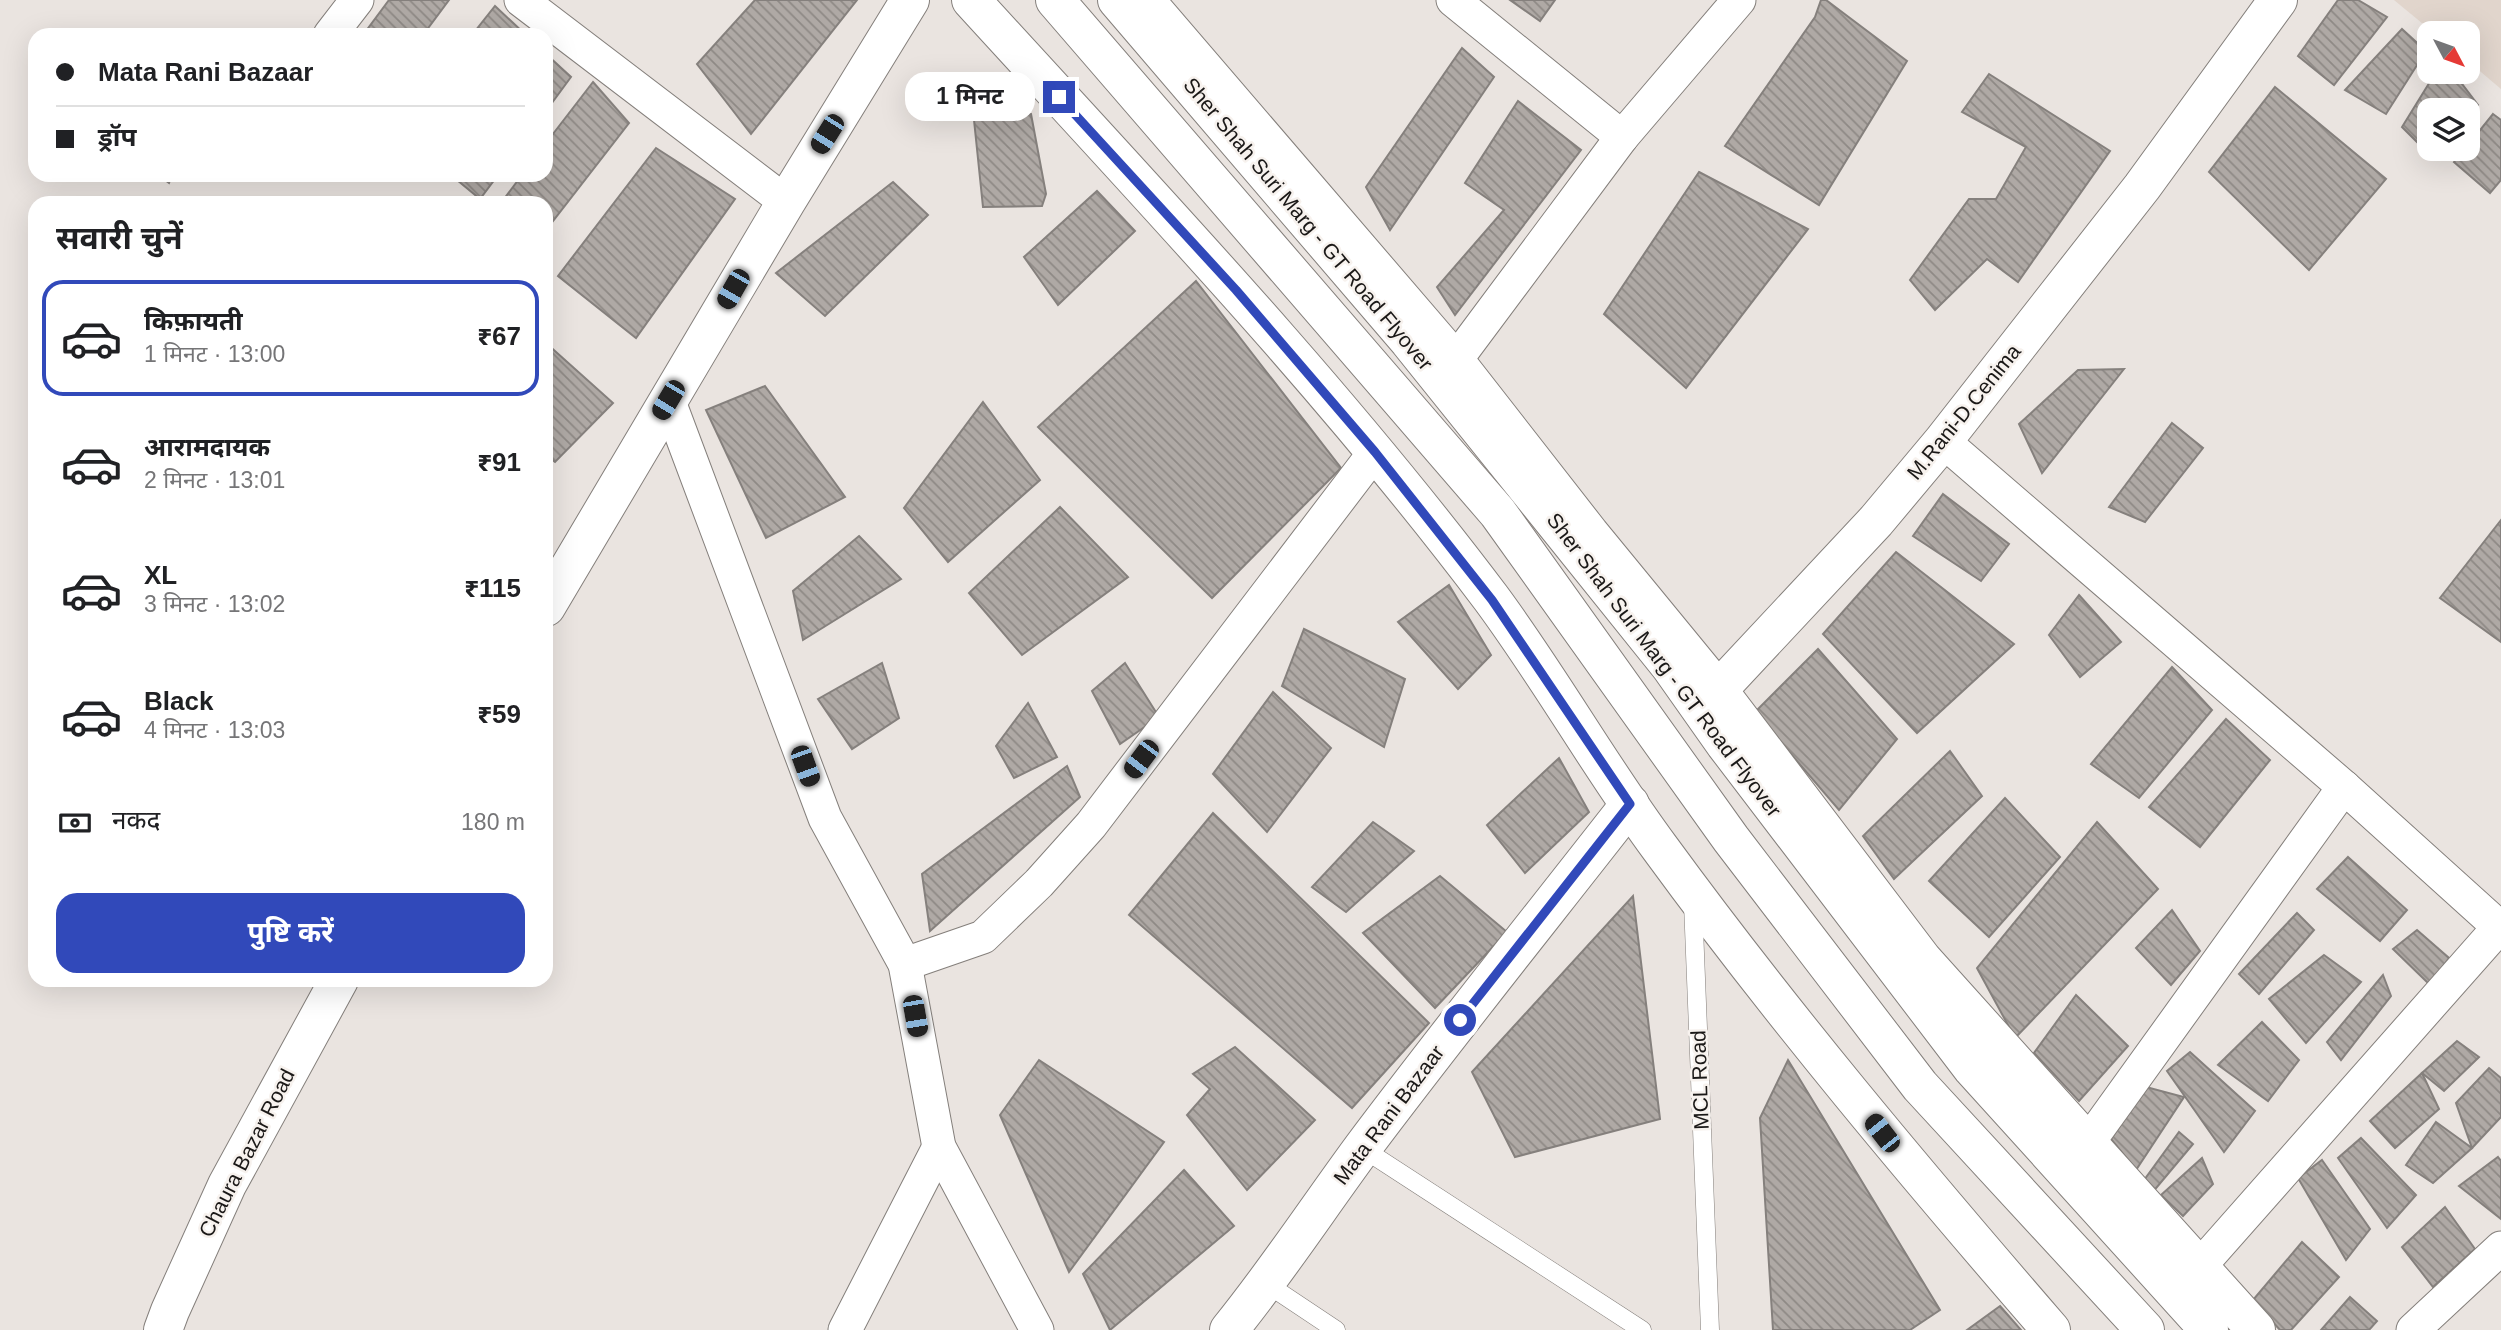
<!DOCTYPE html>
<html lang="hi">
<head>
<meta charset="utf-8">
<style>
  body { margin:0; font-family:Arial,"Noto Sans Devanagari",sans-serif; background:#f6f6f6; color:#202124; height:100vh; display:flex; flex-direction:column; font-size:26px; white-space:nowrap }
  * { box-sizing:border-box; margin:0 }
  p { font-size:23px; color:#757577 }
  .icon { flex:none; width:38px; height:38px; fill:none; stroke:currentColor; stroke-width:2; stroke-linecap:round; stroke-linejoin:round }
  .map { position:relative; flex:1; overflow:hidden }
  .sheet { position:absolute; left:28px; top:196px; width:525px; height:791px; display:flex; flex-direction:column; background:#fff; border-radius:21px; box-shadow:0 7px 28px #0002 }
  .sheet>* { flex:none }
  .guide { position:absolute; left:28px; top:28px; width:525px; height:154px; border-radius:21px; box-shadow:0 7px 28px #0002; display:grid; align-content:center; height:154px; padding:0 28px; background:#fff }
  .needle { width:46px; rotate:131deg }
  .buttons { position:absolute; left:2417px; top:21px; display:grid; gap:14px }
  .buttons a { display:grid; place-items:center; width:63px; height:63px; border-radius:14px; background:#fff; box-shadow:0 7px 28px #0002; font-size:35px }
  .end { position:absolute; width:32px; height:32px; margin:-16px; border:9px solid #3149ba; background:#fff; box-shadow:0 0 0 4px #fff }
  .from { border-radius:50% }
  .bubble { position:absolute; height:49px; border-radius:21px; background:#fff; box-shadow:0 7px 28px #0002; font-size:23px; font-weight:700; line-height:49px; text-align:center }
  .car { position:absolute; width:21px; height:42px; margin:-21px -10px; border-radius:9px; box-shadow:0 0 5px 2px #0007; background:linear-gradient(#222 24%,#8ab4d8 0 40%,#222 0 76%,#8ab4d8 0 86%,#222 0) }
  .guide b { display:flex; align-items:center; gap:24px; height:66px; font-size:26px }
  .guide b+b { border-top:2px solid #e0e0e0 }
  .guide i { width:18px; height:18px; background:#202124 }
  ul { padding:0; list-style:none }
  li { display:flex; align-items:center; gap:21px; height:116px; margin:0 14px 10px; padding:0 14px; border:4px solid transparent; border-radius:21px }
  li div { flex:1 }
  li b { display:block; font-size:26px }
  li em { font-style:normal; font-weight:700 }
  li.current { border-color:#3149ba }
  li>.icon { width:63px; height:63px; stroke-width:1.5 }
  h2 { padding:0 28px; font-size:32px; line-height:84px }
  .pay { display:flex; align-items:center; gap:18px; height:77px; padding:0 28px; font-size:26px }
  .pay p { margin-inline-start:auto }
  .action { display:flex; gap:14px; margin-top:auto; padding:14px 28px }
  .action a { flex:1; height:80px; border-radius:21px; background:#3149ba; color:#fff; font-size:28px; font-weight:700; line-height:80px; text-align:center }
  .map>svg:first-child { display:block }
</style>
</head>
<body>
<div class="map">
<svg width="2501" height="1330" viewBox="0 0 2501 1330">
  <defs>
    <pattern id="building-back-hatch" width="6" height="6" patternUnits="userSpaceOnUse" patternTransform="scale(1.75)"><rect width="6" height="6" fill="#afa9a5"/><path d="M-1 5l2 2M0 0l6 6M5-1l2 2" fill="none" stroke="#8e8985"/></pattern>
  </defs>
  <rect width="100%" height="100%" fill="#eae4e0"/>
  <!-- built -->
  <path fill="#e1d5cc" d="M2394,0h107v89l-33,-28v-28h-34z"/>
  <!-- building -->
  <g fill="url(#building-back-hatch)" stroke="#85807d" stroke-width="2">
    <path d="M389,0h60l-26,35h-60z"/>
    <path d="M755,0h102l-106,134 -54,-70z"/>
    <path d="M1510,0h45l-15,21z"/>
    <path d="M1821,0h5l81,61 -88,144 -94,-59 90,-129z"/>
    <path d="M2338,0h20l29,17 -53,68 -36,-29z"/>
    <path d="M495,6l31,29h-54z"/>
    <path d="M2402,29l24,22 -40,63 -41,-24z"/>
    <path d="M1462,48l32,29 -104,153 -24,-43z"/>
    <path d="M546,54l25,23 -25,34z"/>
    <path d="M2436,72h17l25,33 -10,12v-7h-39v39h11l-8,8 -30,-30z"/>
    <path d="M1989,74l121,77 -92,131 -31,-23 -52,51 -25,-30 59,-81h27l30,-52 -64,-35z"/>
    <path d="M593,82l36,41 -83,107v-27h-45l21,-28h24v-32z"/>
    <path d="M2275,87l111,92 -77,91 -100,-98z"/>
    <path d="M1518,101l63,49 -126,165 -18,-28 67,-77 -39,-27z"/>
    <path d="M1031,114l15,80 -4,12 -59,1 -9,-87z"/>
    <path d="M2493,114l8,6v60l-11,13 -36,-31 10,-13h4v-4z"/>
    <path d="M656,148l79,51 -99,139 -78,-62z"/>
    <path d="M1699,172l109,57 -122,159 -82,-74z"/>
    <path d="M158,175h14l-3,8z"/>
    <path d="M451,175h47l-18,24z"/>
    <path d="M893,182l35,33 -103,101 -49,-43z"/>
    <path d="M1097,191l38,40 -77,74 -34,-48z"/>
    <path d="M1196,281l145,187 -129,130 -174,-171z"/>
    <path d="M546,343l67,60 -58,59 -9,-7z"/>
    <path d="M2124,369l-82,104 -23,-49 59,-54z"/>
    <path d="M765,386l80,111 -79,41 -60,-128z"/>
    <path d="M983,402l57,78 -92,82 -44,-54z"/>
    <path d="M2172,423l31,25 -58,74 -36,-15z"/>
    <path d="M1943,494l66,50 -28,37 -68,-45z"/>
    <path d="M1060,507l68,70 -106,78 -53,-62z"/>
    <path d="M2501,520v122l-61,-44z"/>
    <path d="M859,536l42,43 -98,61 -10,-49z"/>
    <path d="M1896,552l118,92 -97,89 -94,-99z"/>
    <path d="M1449,585l42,70 -33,34 -60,-67z"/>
    <path d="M2079,595l42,47 -41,35 -31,-42z"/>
    <path d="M1304,629l101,50 -21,68 -102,-61z"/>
    <path d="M1818,649l79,90 -58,71 -84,-98z"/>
    <path d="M882,663l17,55 -47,31 -34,-50z"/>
    <path d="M1125,663l34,54 -39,27 -28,-53z"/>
    <path d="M2172,667l40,43 -73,88 -48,-34z"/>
    <path d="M1273,692l58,56 -64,84 -54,-58z"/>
    <path d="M1028,703l29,54 -43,21 -18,-32z"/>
    <path d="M2226,719l44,41 -70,87 -51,-40z"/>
    <path d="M1950,751l32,45 -88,83 -31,-43z"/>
    <path d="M1559,758l30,54 -64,61 -38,-48z"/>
    <path d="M1067,766l13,31 -150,134 -8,-57z"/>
    <path d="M2005,798l55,59 -71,80 -60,-56z"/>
    <path d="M1213,813l216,210 -77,85 -223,-193z"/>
    <path d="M1373,822l41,29 -68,61 -34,-25z"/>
    <path d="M2097,822l61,67 -143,149 -38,-70z"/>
    <path d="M2348,857l59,53 -27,31 -63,-52z"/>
    <path d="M1440,876l67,56 -72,76 -72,-75z"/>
    <path d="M1633,896l27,223 -145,38 -43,-85z"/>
    <path d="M2172,910l28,41 -29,34 -35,-37z"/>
    <path d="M2297,913l17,17 -55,64 -20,-20z"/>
    <path d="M2417,930l32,28 -19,27 -37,-36z"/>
    <path d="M2324,955l37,27 -55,61 -37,-44z"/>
    <path d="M2383,975l8,21 -50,64 -14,-18z"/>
    <path d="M2076,995l52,51 -49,55 -45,-48z"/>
    <path d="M2262,1022l37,38 -31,41 -50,-36z"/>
    <path d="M2457,1041l22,16 -35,34 -22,-18z"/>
    <path d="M1235,1047l80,73 -68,70 -60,-75 23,-26 -17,-15z"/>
    <path d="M2190,1052l65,59 -31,41 -57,-81z"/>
    <path d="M1039,1060l125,82 -95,130 -69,-157z"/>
    <path d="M1788,1060l152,250 -30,20h-137l-13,-212z"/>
    <path d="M2489,1068l12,10v39l-29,31 -16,-45z"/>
    <path d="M2422,1073l17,36 -44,39 -25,-27z"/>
    <path d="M2146,1087l38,10 -48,73 -25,-31z"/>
    <path d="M2436,1122l36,26 -39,35 -27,-18z"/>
    <path d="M2179,1132l14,12 -41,49 -10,-10z"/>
    <path d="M2361,1138l55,57 -29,33 -49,-70z"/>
    <path d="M2498,1157l3,4v58l-42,-33z"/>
    <path d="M2202,1158l11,26 -30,32 -22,-21z"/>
    <path d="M2322,1160l48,69 -24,31 -48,-82z"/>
    <path d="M1184,1170l50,56 -124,104 -27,-56z"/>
    <path d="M2445,1207l30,42 -42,38 -31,-40z"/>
    <path d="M2302,1242l37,35 -48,53h-11l-27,-30z"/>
    <path d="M2350,1297l27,24 -8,9h-48z"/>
    <path d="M2000,1306l21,24h-54z"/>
  </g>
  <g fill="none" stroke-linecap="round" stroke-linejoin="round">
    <defs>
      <g id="service">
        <path d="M1693,903l17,427"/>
        <path d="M1362,1148l280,182"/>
        <path d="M1267,1284l69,46"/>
      </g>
      <g id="minor">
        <path d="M521,0l265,202"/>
        <path d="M1453,0l169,137"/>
        <path d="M330,35l27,-35"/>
        <path d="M1455,361l167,-224 117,-137"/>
        <path d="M668,399l157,419 80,146 34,183 98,183"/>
        <path d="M1943,441l401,346 155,140"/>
        <path d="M905,964l78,-27 56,-54 52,-58 284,-373"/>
        <path d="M2087,1144l257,-357"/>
        <path d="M2199,1267l302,-342"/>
        <path d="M845,1330l94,-183"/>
        <path d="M2413,1330l88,-82"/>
      </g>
      <g id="tertiary">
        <path d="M971,0c178,195 361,387 520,598 60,81 109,169 169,250 122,167 256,326 391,482"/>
        <path d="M1145,0l310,361 135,173 128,156 205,270 333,370"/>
        <path d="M546,607l240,-405 124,-202"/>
        <path d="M1718,690l158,-169 67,-80 199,-254 136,-187"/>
        <path d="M163,1330l7,-19 57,-126 112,-205"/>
        <path d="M1229,1330c48,-59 89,-122 134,-183 87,-116 178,-229 267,-343"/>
      </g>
      <g id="primary">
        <path d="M1055,0l443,513 233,326 189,247 225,244"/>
        <path d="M1117,0l292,341 261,325 55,78 247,324 237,262"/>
      </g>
    </defs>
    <!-- service casing -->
    <use href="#service" stroke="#847f7b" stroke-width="19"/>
    <!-- minor casing -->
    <use href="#minor" stroke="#847f7b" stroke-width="35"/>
    <!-- tertiary casing -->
    <use href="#tertiary" stroke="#847f7b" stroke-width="40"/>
    <!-- primary casing -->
    <use href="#primary" stroke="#847f7b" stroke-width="40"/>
    <!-- service -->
    <use href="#service" stroke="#fff" stroke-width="18"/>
    <!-- minor -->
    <use href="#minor" stroke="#fff" stroke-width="33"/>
    <!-- tertiary -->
    <use href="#tertiary" stroke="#fff" stroke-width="38"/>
    <!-- primary -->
    <use href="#primary" stroke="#fff" stroke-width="38"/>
  </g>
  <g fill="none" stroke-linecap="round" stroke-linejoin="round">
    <!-- route -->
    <path stroke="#3149ba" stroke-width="9" d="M1059,97l177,193 139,162 117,148 138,204 -170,216"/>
  </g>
  <g text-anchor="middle" stroke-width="5" stroke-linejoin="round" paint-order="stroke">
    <!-- street labels -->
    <g font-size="21" fill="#1a1817" stroke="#f7f2ee">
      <text transform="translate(1308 224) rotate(50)" y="7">Sher Shah Suri Marg - GT Road Flyover</text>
      <text transform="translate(1964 412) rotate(-51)" y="7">M.Rani-D.Cenima</text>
      <text transform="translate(1664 665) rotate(53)" y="7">Sher Shah Suri Marg - GT Road Flyover</text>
      <text transform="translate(1700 1080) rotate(-92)" y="7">MCL Road</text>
      <text transform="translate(1389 1115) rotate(-53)" y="7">Mata Rani Bazaar</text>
      <text transform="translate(247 1153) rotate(-63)" y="7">Chaura Bazar Road</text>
    </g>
  </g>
</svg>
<div class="buttons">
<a><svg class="needle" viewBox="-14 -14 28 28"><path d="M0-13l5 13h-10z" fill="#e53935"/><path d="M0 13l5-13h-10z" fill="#757577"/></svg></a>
<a><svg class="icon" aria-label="layers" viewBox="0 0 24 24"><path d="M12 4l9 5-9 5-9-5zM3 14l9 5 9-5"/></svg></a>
</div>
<i class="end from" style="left:1460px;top:1020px"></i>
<i class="end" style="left:1059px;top:97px"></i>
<div class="bubble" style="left:905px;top:72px;width:130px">1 मिनट</div>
<i class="car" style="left:827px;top:134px;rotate:212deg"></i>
<i class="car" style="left:733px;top:289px;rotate:210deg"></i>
<i class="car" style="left:668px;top:400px;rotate:211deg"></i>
<i class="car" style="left:1141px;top:759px;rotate:217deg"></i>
<i class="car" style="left:805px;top:766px;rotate:160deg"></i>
<i class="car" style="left:915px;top:1016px;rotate:170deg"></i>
<i class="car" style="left:1882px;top:1133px;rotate:322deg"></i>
<div class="guide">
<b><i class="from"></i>Mata Rani Bazaar</b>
<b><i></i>ड्रॉप</b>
</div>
<section class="sheet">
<h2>सवारी चुनें</h2>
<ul>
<li class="current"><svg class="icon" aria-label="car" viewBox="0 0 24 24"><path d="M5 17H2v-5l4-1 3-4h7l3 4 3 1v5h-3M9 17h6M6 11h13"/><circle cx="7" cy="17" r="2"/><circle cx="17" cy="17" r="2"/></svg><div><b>किफ़ायती</b><p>1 मिनट · 13:00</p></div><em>₹67</em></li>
<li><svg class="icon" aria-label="car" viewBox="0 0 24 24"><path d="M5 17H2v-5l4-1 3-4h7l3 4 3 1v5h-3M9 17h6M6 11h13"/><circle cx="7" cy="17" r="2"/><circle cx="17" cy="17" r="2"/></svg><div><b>आरामदायक</b><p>2 मिनट · 13:01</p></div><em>₹91</em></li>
<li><svg class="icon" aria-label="car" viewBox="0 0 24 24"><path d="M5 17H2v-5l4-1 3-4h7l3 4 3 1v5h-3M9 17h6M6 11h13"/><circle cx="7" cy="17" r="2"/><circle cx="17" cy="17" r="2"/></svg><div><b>XL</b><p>3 मिनट · 13:02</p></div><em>₹115</em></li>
<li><svg class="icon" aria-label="car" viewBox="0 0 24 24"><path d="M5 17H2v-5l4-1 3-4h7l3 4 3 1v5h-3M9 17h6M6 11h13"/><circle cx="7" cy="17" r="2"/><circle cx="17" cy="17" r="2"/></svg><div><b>Black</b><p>4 मिनट · 13:03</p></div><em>₹59</em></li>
</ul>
<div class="pay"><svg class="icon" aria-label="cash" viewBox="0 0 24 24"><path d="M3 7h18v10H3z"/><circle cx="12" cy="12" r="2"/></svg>नकद<p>180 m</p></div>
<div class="action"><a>पुष्टि करें</a></div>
</section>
</div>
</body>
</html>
